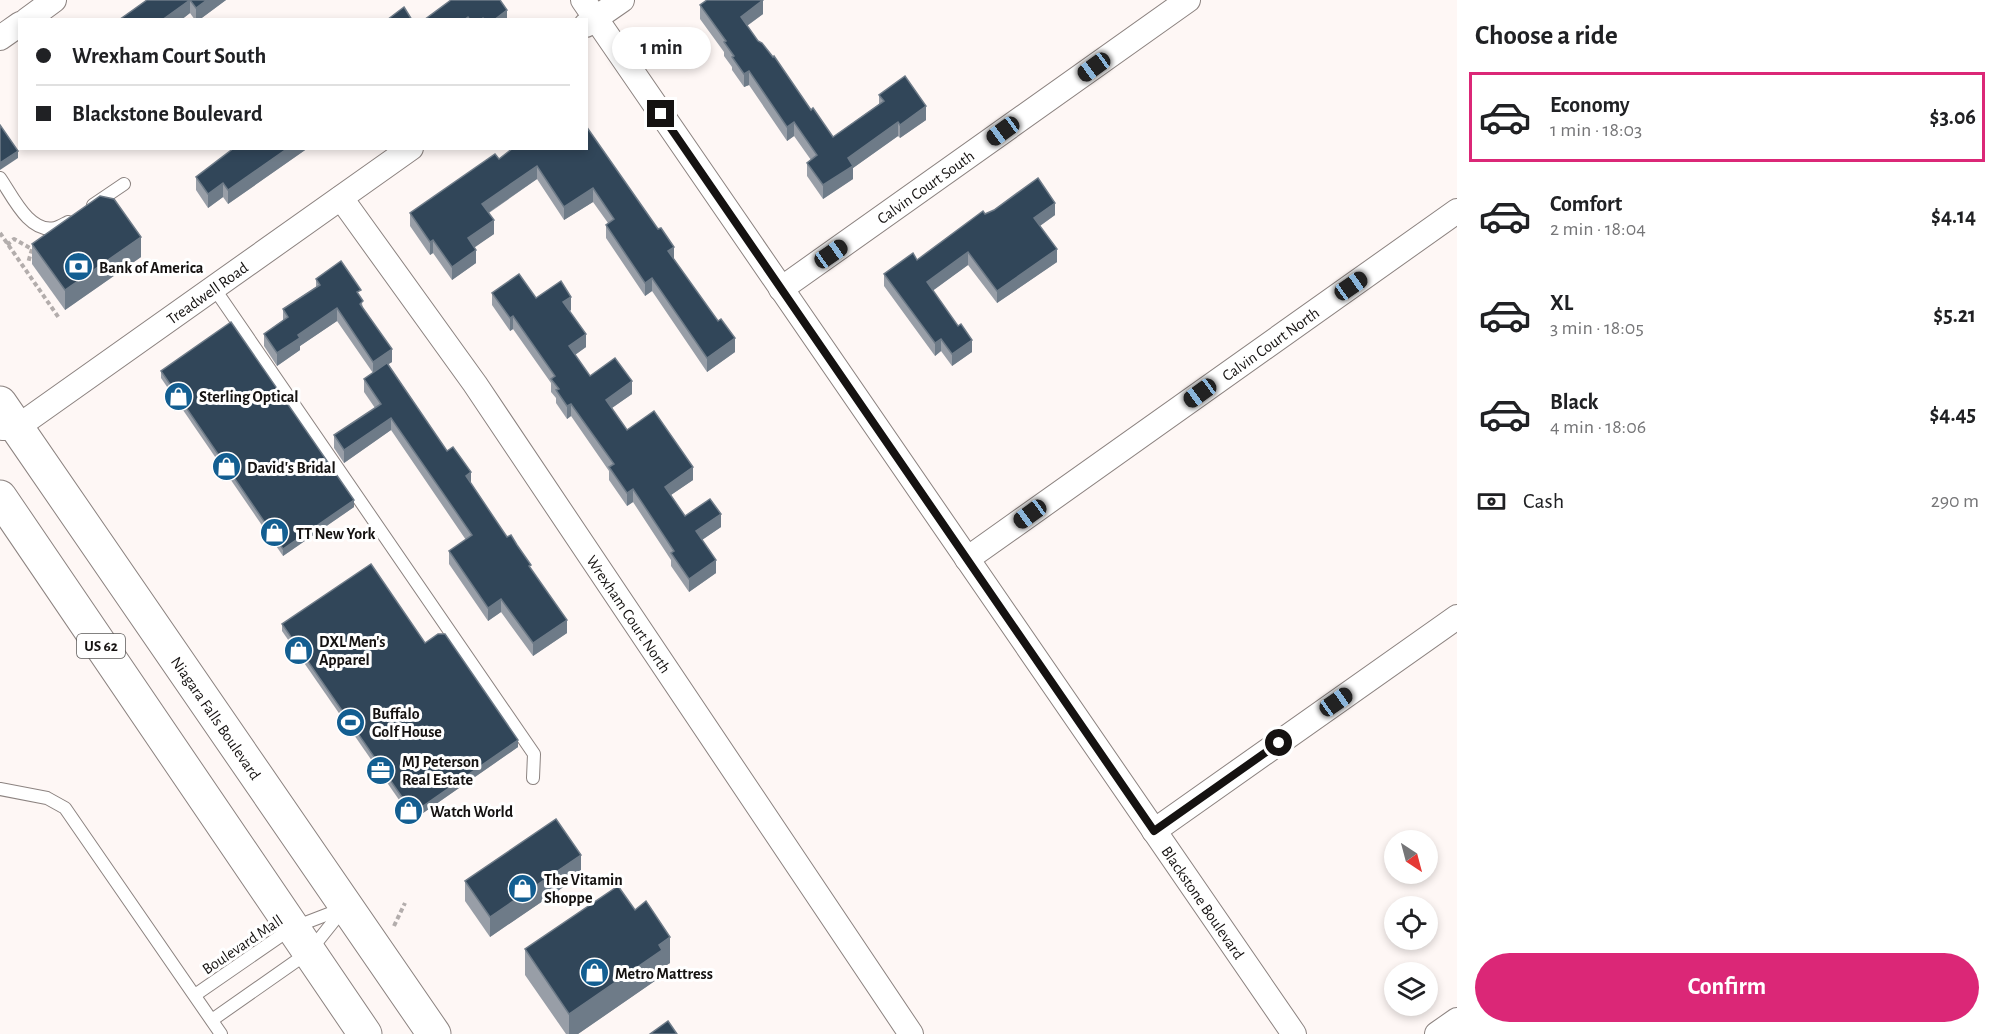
<!DOCTYPE html>
<html lang="en">
<head>
<meta charset="utf-8">
<style>
  body { margin:0; font-family:"Alegreya Sans",sans-serif; background:#f2f2f2; color:#202124; height:100vh; display:flex; flex-direction:column; font-size:22px; white-space:nowrap }
  * { box-sizing:border-box; margin:0 }
  p { font-size:20px; color:#757577 }
  .icon { flex:none; width:33px; height:33px; fill:none; stroke:currentColor; stroke-width:2; stroke-linecap:round; stroke-linejoin:round }
  .map { position:relative; flex:1; overflow:hidden }
  .sheet { display:flex; flex-direction:column; background:#fff; width:540px }
  .sheet>* { flex:none }
  .guide { position:absolute; left:18px; top:18px; width:570px; height:132px; border-radius:0px; box-shadow:0 3px 9px #0003; display:grid; align-content:center; height:132px; padding:0 18px; background:#fff }
  .needle { width:39px; rotate:144deg }
  .controls { position:absolute; left:1384px; top:830px; display:grid; gap:12px }
  .controls a { display:grid; place-items:center; width:54px; height:54px; border-radius:50%; background:#fff; box-shadow:0 3px 9px #0003; font-size:30px }
  .end { position:absolute; width:27px; height:27px; margin:-14px; border:8px solid #151211; background:#fff; box-shadow:0 0 0 3px #fff }
  .from { border-radius:50% }
  .bubble { position:absolute; height:42px; border-radius:21px; background:#fff; box-shadow:0 3px 9px #0003; font-size:20px; font-weight:700; line-height:42px; text-align:center }
  .car { position:absolute; width:18px; height:36px; margin:-18px -9px; border-radius:8px; box-shadow:0 0 4px 2px #0007; background:linear-gradient(#222 24%,#8ab4d8 0 40%,#222 0 76%,#8ab4d8 0 86%,#222 0) }
  .guide b { display:flex; align-items:center; gap:21px; height:57px; font-size:22px }
  .guide b+b { border-top:2px solid #e0e0e0 }
  .guide i { width:15px; height:15px; background:#202124 }
  ul { padding:0; list-style:none }
  li { display:flex; align-items:center; gap:18px; height:90px; margin:0 12px 9px; padding:0 6px; border:3px solid transparent; border-radius:0px }
  li div { flex:1 }
  li b { display:block; font-size:22px }
  li em { font-style:normal; font-weight:700 }
  li.on { border-color:#db2777 }
  li>.icon { width:54px; height:54px; stroke-width:1.5 }
  h2 { padding:0 18px; font-size:27px; line-height:72px }
  .pay { display:flex; align-items:center; gap:15px; height:66px; padding:0 18px; font-size:22px }
  .pay p { margin-inline-start:auto }
  .cta { display:flex; gap:12px; margin-top:auto; padding:12px 18px }
  .cta a { flex:1; height:69px; border-radius:36px; background:#db2777; color:#fff; font-size:24px; font-weight:700; line-height:69px; text-align:center }
  main { display:flex; flex:1; min-height:0 }
  .map>svg:first-child { display:block }
</style>
</head>
<body>
<main>
<div class="map">
<svg width="1457" height="1034" viewBox="0 0 1457 1034">
  <rect width="100%" height="100%" fill="#fef7f5"/>
  <g fill="none" stroke-linecap="round" stroke-linejoin="round">
    <defs>
      <g id="lane">
        <path d="M0,178c12,17 29,56 55,50 4,-1 9,-4 13,-6"/>
        <path d="M93,205l31,-21"/>
        <path d="M214,288l320,466 -1,24"/>
        <path d="M0,789l47,9 18,10 156,226"/>
        <path d="M195,995l97,-67 52,-20"/>
        <path d="M212,1020l97,-68 36,-45"/>
      </g>
      <g id="street">
        <path id="s1" d="M583,0l711,1034"/>
        <path d="M27,20l27,-20"/>
        <path d="M586,25l36,-25"/>
        <path d="M0,38l20,-14"/>
        <path id="s2" d="M341,198l134,186 436,650"/>
        <path id="s3" d="M781,289l407,-289"/>
        <path id="s4" d="M2,428h14l395,-280"/>
        <path id="s5" d="M967,559l490,-348"/>
        <path d="M1154,831l303,-214"/>
        <path d="M1437,1034l20,-14"/>
      </g>
      <g id="primary">
        <path id="s6" d="M0,403l434,631"/>
        <path d="M0,497l365,537"/>
      </g>
    </defs>
    <!-- lane casing -->
    <use href="#lane" stroke="#8c8380" stroke-width="14"/>
    <!-- street casing -->
    <use href="#street" stroke="#8c8380" stroke-width="26"/>
    <!-- primary casing -->
    <use href="#primary" stroke="#8c8380" stroke-width="35"/>
    <!-- path -->
    <g stroke="#b3adac" stroke-width="4" stroke-dasharray="4.5 3" stroke-linecap="butt">
      <path d="M0,233l59,85"/>
      <path d="M7,245l7,-6 18,10 -4,14"/>
      <path d="M394,926l11,-23"/>
    </g>
    <!-- lane -->
    <use href="#lane" stroke="#fff" stroke-width="12"/>
    <!-- street -->
    <use href="#street" stroke="#fff" stroke-width="24"/>
    <!-- primary -->
    <use href="#primary" stroke="#fff" stroke-width="33"/>
  </g>
  <!-- wall -->
  <g fill="#989ea7">
    <path d="M147,0h79l-27,20h-4l-5,-7 -9,7h-62z"/>
    <path d="M700,5l63,9 -16,12 11,15 75,96 46,-33v-9l47,25 -26,18 -2,-2 -45,32v11l-30,20 -16,-23v-13l4,-3 -17,-24 -7,5 -38,-56 -5,2 -12,-17v-3l-8,-11v-4l-24,-33z"/>
    <path d="M234,148h74l-80,56 -5,-7 -15,11 -12,-18v-13z"/>
    <path d="M586,148l88,111 61,93 -28,20 -55,-81 -7,5 -39,-58v-13l2,-2 -15,-21 -29,18 -27,-41 -48,34 5,21 -20,13 2,16 -24,17 -19,-27 -3,2 -20,-29v-13l89,-54z"/>
    <path d="M985,214l70,1 -15,11 17,36 -60,41 -29,-38 -35,25 39,62 -20,14 -11,-15 -6,5 -51,-70v-12l33,-14z"/>
    <path d="M32,244l109,13 -76,53 -33,-46z"/>
    <path d="M316,279l45,18 2,12 29,53 -4,2 59,87 24,32 36,54 24,32 36,64 -34,23 -32,-44 -13,9 -39,-57v-13l17,-11 -75,-110 -47,33 -10,-15v-13l41,-27 -11,-16v-13l9,-6 -36,-52 -37,25v4l-23,16 -13,-20v-12l19,-14v-11l33,-22z"/>
    <path d="M492,293l44,5 35,12 -1,1 16,36 -11,8 15,21 42,18 -20,14 15,22 66,50 -22,15 14,21 36,11 -19,13 14,33 -27,19 -18,-26v-6l-38,-58 -6,4 -18,-26v-9l-38,-55 -4,3 -11,-16v-5l-5,-6v-9l-38,-54 -3,2 -18,-26z"/>
    <path d="M161,371l193,136 -71,49 -122,-178z"/>
    <path d="M282,624l143,19 93,104 -105,73 -131,-189z"/>
    <path d="M581,875l-91,62 -25,-36v-20z"/>
    <path d="M525,949l145,14 -8,5v8l-84,58h-12l-41,-59z"/>
  </g>
  <!-- shaded-wall -->
  <g fill="#6e7b88">
    <path d="M190,0v13l-9,7h-19z"/>
    <path d="M207,0h19l-27,20h-3v-12z"/>
    <path d="M763,0v14l-22,16v-13z"/>
    <path d="M507,10v10h-13z"/>
    <path d="M749,71v14l-5,2v-13z"/>
    <path d="M926,106v14l-26,18v-13z"/>
    <path d="M794,122v14l-7,5v-14z"/>
    <path d="M898,122v14l-45,32v11l-30,20v-14l25,-27z"/>
    <path d="M288,148h20l-80,56v-14z"/>
    <path d="M18,151v7l-18,12v-7z"/>
    <path d="M537,166v13l-55,38v-13z"/>
    <path d="M223,183v14l-15,11v-14z"/>
    <path d="M593,188v14l-29,18v-13z"/>
    <path d="M1055,203v12l-21,15v-12z"/>
    <path d="M494,220v14l-26,18v-14z"/>
    <path d="M141,237v20l-76,53v-20z"/>
    <path d="M433,240v13l-3,2v-13z"/>
    <path d="M674,247v13l-6,-9z"/>
    <path d="M1057,249v13l-60,41v-12z"/>
    <path d="M476,250v13l-24,17v-13z"/>
    <path d="M968,252v13l-41,30v-13z"/>
    <path d="M652,278v13l-7,5v-13z"/>
    <path d="M571,297v13l-8,5v-13z"/>
    <path d="M337,308v13l-37,25v4l-23,16v-13l21,-18z"/>
    <path d="M513,316v13l-3,2v-13z"/>
    <path d="M586,334v13l-17,12v-13z"/>
    <path d="M735,338v14l-28,20v-14z"/>
    <path d="M941,339v12l-6,5v-13z"/>
    <path d="M972,340v12l-20,14v-12z"/>
    <path d="M392,349v13l-19,12v-12z"/>
    <path d="M632,381v13l-26,18v-12z"/>
    <path d="M571,404v12l-4,3v-13z"/>
    <path d="M391,418v12l-47,33v-13z"/>
    <path d="M693,467v13l-28,19v-12z"/>
    <path d="M471,472v13l-5,-9z"/>
    <path d="M633,489v13l-6,4v-13z"/>
    <path d="M354,500v7l-71,49v-7z"/>
    <path d="M721,514v13l-25,17v-13z"/>
    <path d="M716,560v13l-27,19v-13z"/>
    <path d="M501,599v13l-13,9v-13z"/>
    <path d="M567,620v13l-34,23v-13z"/>
    <path d="M518,740v7l-105,73v-7z"/>
    <path d="M581,855v20l-91,62v-20z"/>
    <path d="M670,937v26l-8,5v8l-84,58h-9v-20l90,-69z"/>
  </g>
  <!-- building -->
  <g fill="#314659" stroke="#6e7b88" stroke-width="1.5">
    <path d="M147,0h43l-28,20h-43z"/>
    <path d="M190,0h17l-11,8z"/>
    <path d="M451,0h49l7,10 -13,10h-10l-1,-2 -3,2h-10l-2,-3 -4,3h-40z"/>
    <path d="M707,0h56l-22,17 17,24 4,2 11,14 1,-1 37,54 2,-2 20,29 51,-36 -5,-6 26,-19 21,30 -26,19 -2,-3 -50,36 5,8 -30,19 -16,-22 10,-8 -23,-33 -7,5 -38,-56 -5,3 -12,-17 2,-1 -10,-14 2,-1 -26,-36z"/>
    <path d="M404,7l8,13h-25z"/>
    <path d="M0,125l18,26 -18,12z"/>
    <path d="M586,126l72,103 3,-1 13,19 -6,4 50,70 3,-2 14,19 -28,20 -55,-80 -7,5 -39,-58 8,-6 -21,-31 -29,19 -27,-41 -55,38 12,16 -26,18 8,12 -24,17 -19,-27 -3,2 -20,-29 85,-59 4,5 14,-11h73z"/>
    <path d="M234,148h54l-60,42 -5,-7 -15,11 -12,-17z"/>
    <path d="M1038,178l17,25 -21,15 23,31 -60,42 -29,-39 -41,30 31,44 3,-2 11,16 -20,14 -11,-15 -6,4 -51,-69 29,-21 4,7 66,-49 2,3 9,-4z"/>
    <path d="M100,196l14,3 27,38 -76,53 -33,-46z"/>
    <path d="M341,261l20,29 -4,2 6,9 -3,3 32,45 -19,13 -36,-54 -39,27 2,3 -23,15 -13,-19 24,-17 -5,-8 37,-24 -4,-6z"/>
    <path d="M519,274l17,24 25,-17 10,16 -8,5 23,32 -17,12 21,30 25,-18 17,23 -26,19 21,30 27,-19 39,56 -28,20 20,29 25,-17 11,15 -25,17 20,29 -27,19 -18,-26 3,-2 -41,-62 -6,4 -18,-26 5,-3 -43,-60 -4,2 -11,-16 3,-1 -8,-10 4,-3 -42,-60 -3,2 -18,-25z"/>
    <path d="M231,322l123,178 -71,49 -122,-178z"/>
    <path d="M387,363l60,88 6,-4 18,25 -5,4 41,61 4,-2 6,10 14,20 -2,1 38,54 -34,23 -32,-44 -13,9 -39,-57 23,-16 -81,-117 -47,32 -10,-15 47,-31 -17,-25z"/>
    <path d="M371,564l54,79 13,-9h7l73,106 -105,73 -131,-189z"/>
    <path d="M556,819l25,36 -91,62 -25,-36z"/>
    <path d="M618,886l17,24 11,-9 24,36 -11,8 3,5 -93,64 -44,-65z"/>
    <path d="M668,1021l9,13h-27z"/>
  </g>
  <g fill="none" stroke-linecap="round" stroke-linejoin="round">
    <!-- route -->
    <path stroke="#151211" stroke-width="8" d="M661,114l493,717 125,-88"/>
  </g>
  <!-- icons -->
  <defs>
    <symbol id="bank-disc" viewBox="-11 -11 22 22"><circle r="9.5" fill="#135e91" stroke="#fff"/><path d="M-6-4H6V4H-6ZM0-2.3a2.3 2.3 0 1 0 0 4.6a2.3 2.3 0 1 0 0-4.6Z" fill="#fff"/></symbol>
    <symbol id="shop-disc" viewBox="-11 -11 22 22"><circle r="9.5" fill="#135e91" stroke="#fff"/><path d="M-5-2.5h2.3a2.7 3.5 0 0 1 5.4 0H5L5.5 6h-11ZM-1.5-2.5h3a1.5 2.3 0 0 0-3 0Z" fill="#fff"/></symbol>
    <symbol id="stadium-disc" viewBox="-11 -11 22 22"><circle r="9.5" fill="#135e91" stroke="#fff"/><path d="M0-5a6.5 5 0 1 0 0 10a6.5 5 0 1 0 0-10ZM-3.5-1.8h7v3.6h-7Z" fill="#fff"/></symbol>
    <symbol id="office-disc" viewBox="-11 -11 22 22"><circle r="9.5" fill="#135e91" stroke="#fff"/><path d="M-6-3h4V-5.5h4V-3h4V5H-6ZM-1-4.5V-3h2v-1.5ZM-6 0V1H6V0Z" fill="#fff"/></symbol>
  </defs>
  <g fill-rule="evenodd">
    <use href="#bank-disc" x="62" y="250" width="33" height="33"/>
    <use href="#shop-disc" x="162" y="380" width="33" height="33"/>
    <use href="#shop-disc" x="210" y="450" width="33" height="33"/>
    <use href="#shop-disc" x="258" y="516" width="33" height="33"/>
    <use href="#shop-disc" x="282" y="634" width="33" height="33"/>
    <use href="#stadium-disc" x="334" y="706" width="33" height="33"/>
    <use href="#office-disc" x="364" y="754" width="33" height="33"/>
    <use href="#shop-disc" x="392" y="794" width="33" height="33"/>
    <use href="#shop-disc" x="506" y="872" width="33" height="33"/>
    <use href="#shop-disc" x="578" y="956" width="33" height="33"/>
  </g>
  <g text-anchor="middle" stroke-width="6" stroke-linejoin="round" paint-order="stroke">
    <!-- shield labels -->
    <rect fill="#fff" stroke="#5b5958" stroke-width="1.5" x="77" y="634" width="48" height="24" rx="4.5"/>
    <g font-size="15" font-weight="bold" fill="#151211">
      <text x="101" y="651">US 62</text>
    </g>
    <!-- street labels -->
    <g font-size="16" fill="#151211" stroke="#fff">
      <text dy="6" stroke="none"><textPath href="#s3" startOffset="177">Calvin Court South</textPath></text>
      <text dy="6" stroke="none"><textPath href="#s4" startOffset="248">Treadwell Road</textPath></text>
      <text dy="6" stroke="none"><textPath href="#s5" startOffset="372">Calvin Court North</textPath></text>
      <text dy="6" stroke="none"><textPath href="#s2" startOffset="506">Wrexham Court North</textPath></text>
      <text dy="6" stroke="none"><textPath href="#s6" startOffset="382">Niagara Falls Boulevard</textPath></text>
      <text dy="6" stroke="none"><textPath href="#s1" startOffset="1095">Blackstone Boulevard</textPath></text>
      <text transform="translate(242 944) rotate(-34)" y="6">Boulevard Mall</text>
    </g>
    <!-- poi labels -->
    <g font-size="16" font-weight="bold" fill="#151211" stroke="#fff" text-anchor="start">
      <text x="99" y="273">Bank of America</text>
      <text x="199" y="402">Sterling Optical</text>
      <text x="247" y="473">David's Bridal</text>
      <text x="296" y="539">TT New York</text>
      <text x="319" y="647">DXL Men's<tspan x="319" dy="18">Apparel</tspan></text>
      <text x="372" y="719">Buffalo<tspan x="372" dy="18">Golf House</tspan></text>
      <text x="402" y="767">MJ Peterson<tspan x="402" dy="18">Real Estate</tspan></text>
      <text x="430" y="817">Watch World</text>
      <text x="544" y="885">The Vitamin<tspan x="544" dy="18">Shoppe</tspan></text>
      <text x="615" y="979">Metro Mattress</text>
    </g>
  </g>
</svg>
<div class="controls">
<a><svg class="needle" viewBox="-14 -14 28 28"><path d="M0-13l5 13h-10z" fill="#e53935"/><path d="M0 13l5-13h-10z" fill="#757577"/></svg></a>
<a><svg class="icon" aria-label="locate" viewBox="0 0 24 24"><circle cx="12" cy="12" r="6"/><path d="M12 2v4M12 18v4M2 12h4M18 12h4"/></svg></a>
<a><svg class="icon" aria-label="layers" viewBox="0 0 24 24"><path d="M12 4l9 5-9 5-9-5zM3 14l9 5 9-5"/></svg></a>
</div>
<i class="end from" style="left:1279px;top:743px"></i>
<i class="end" style="left:661px;top:114px"></i>
<div class="bubble" style="left:612px;top:27px;width:99px">1 min</div>
<i class="car" style="left:1094px;top:67px;rotate:234deg"></i>
<i class="car" style="left:1003px;top:131px;rotate:234deg"></i>
<i class="car" style="left:831px;top:254px;rotate:55deg"></i>
<i class="car" style="left:1351px;top:286px;rotate:55deg"></i>
<i class="car" style="left:1200px;top:393px;rotate:234deg"></i>
<i class="car" style="left:1030px;top:514px;rotate:234deg"></i>
<i class="car" style="left:1336px;top:702px;rotate:55deg"></i>
<div class="guide">
<b><i class="from"></i>Wrexham Court South</b>
<b><i></i>Blackstone Boulevard</b>
</div>
</div>
<section class="sheet">
<h2>Choose a ride</h2>
<ul>
<li class="on"><svg class="icon" aria-label="car" viewBox="0 0 24 24"><path d="M5 17H2v-5l4-1 3-4h7l3 4 3 1v5h-3M9 17h6M6 11h13"/><circle cx="7" cy="17" r="2"/><circle cx="17" cy="17" r="2"/></svg><div><b>Economy</b><p>1 min · 18:03</p></div><em>$3.06</em></li>
<li><svg class="icon" aria-label="car" viewBox="0 0 24 24"><path d="M5 17H2v-5l4-1 3-4h7l3 4 3 1v5h-3M9 17h6M6 11h13"/><circle cx="7" cy="17" r="2"/><circle cx="17" cy="17" r="2"/></svg><div><b>Comfort</b><p>2 min · 18:04</p></div><em>$4.14</em></li>
<li><svg class="icon" aria-label="car" viewBox="0 0 24 24"><path d="M5 17H2v-5l4-1 3-4h7l3 4 3 1v5h-3M9 17h6M6 11h13"/><circle cx="7" cy="17" r="2"/><circle cx="17" cy="17" r="2"/></svg><div><b>XL</b><p>3 min · 18:05</p></div><em>$5.21</em></li>
<li><svg class="icon" aria-label="car" viewBox="0 0 24 24"><path d="M5 17H2v-5l4-1 3-4h7l3 4 3 1v5h-3M9 17h6M6 11h13"/><circle cx="7" cy="17" r="2"/><circle cx="17" cy="17" r="2"/></svg><div><b>Black</b><p>4 min · 18:06</p></div><em>$4.45</em></li>
</ul>
<div class="pay"><svg class="icon" aria-label="cash" viewBox="0 0 24 24"><path d="M3 7h18v10H3z"/><circle cx="12" cy="12" r="2"/></svg>Cash<p>290 m</p></div>
<div class="cta"><a>Confirm</a></div>
</section>
</main>
</body>
</html>
